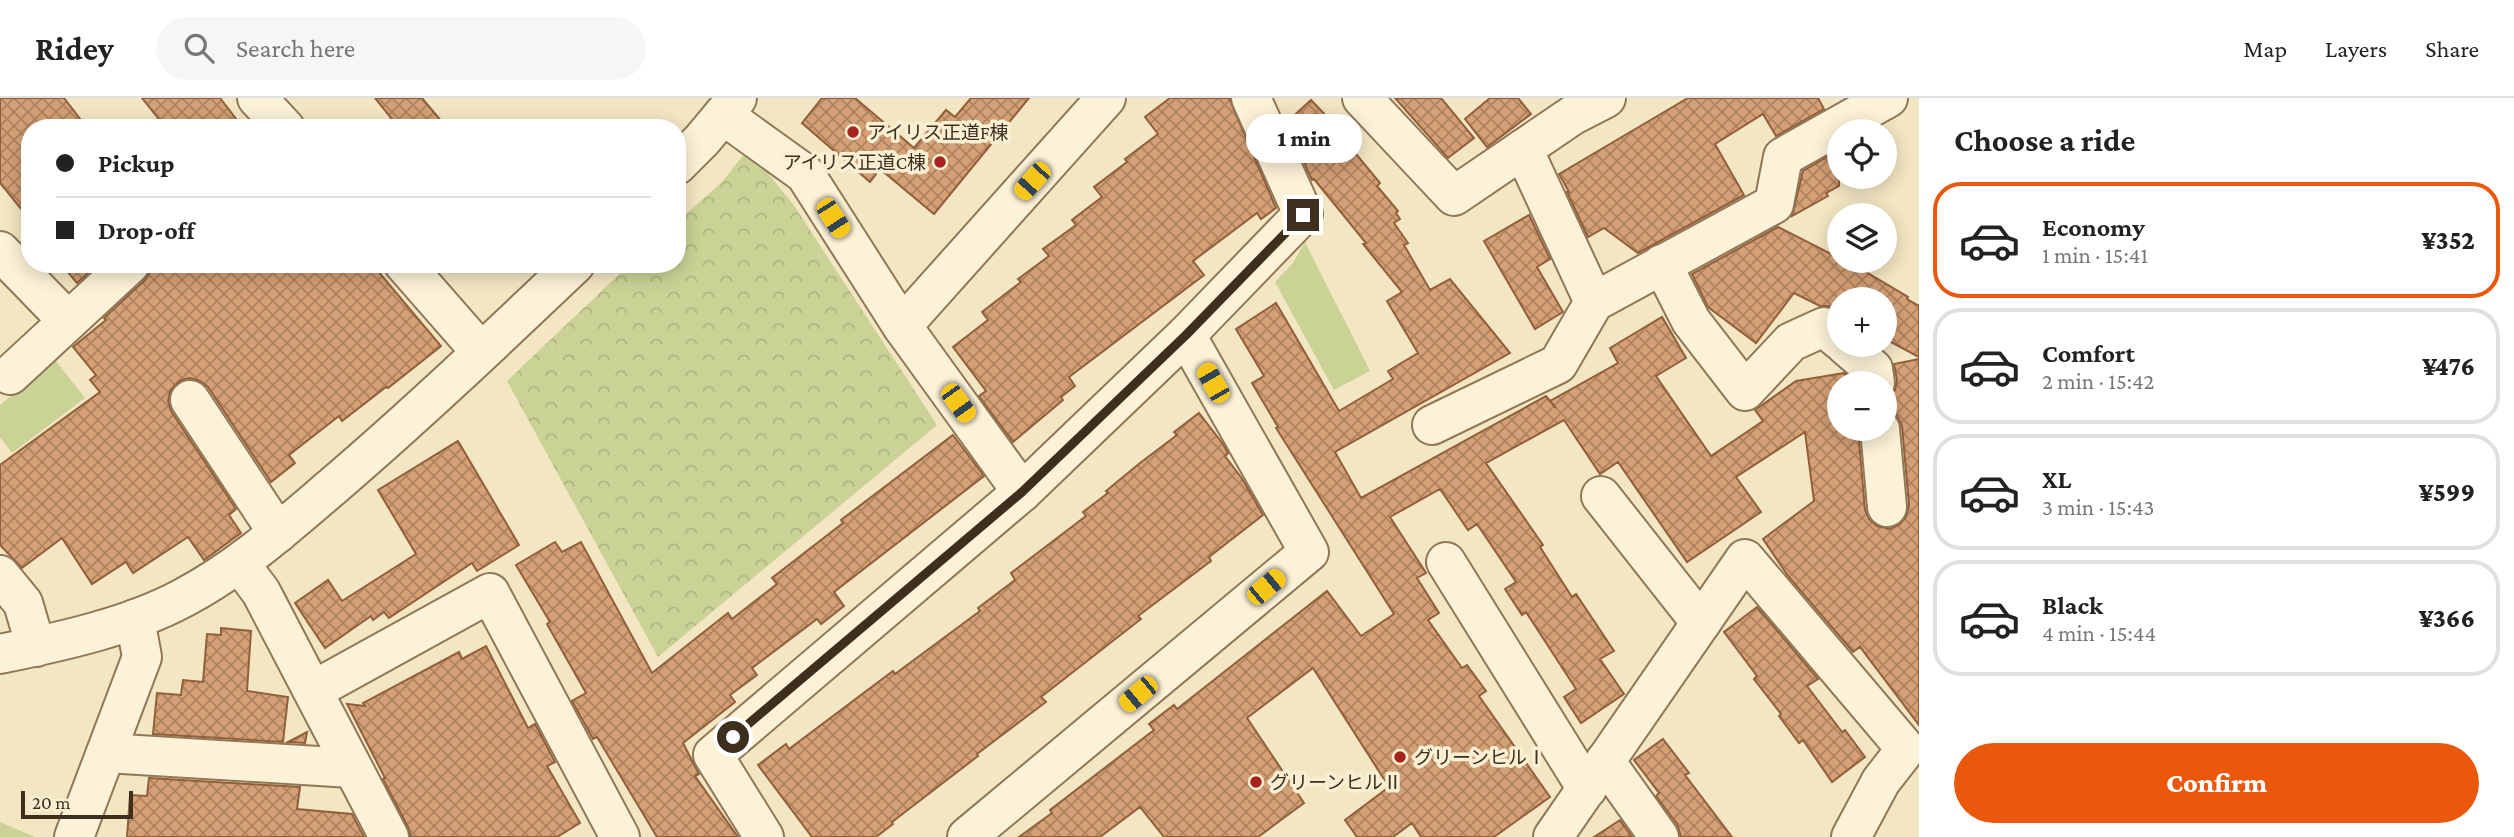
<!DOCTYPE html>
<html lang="en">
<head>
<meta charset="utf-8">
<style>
  body { margin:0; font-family:"Crimson Pro","Noto Sans JP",serif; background:#f6f6f6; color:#222; height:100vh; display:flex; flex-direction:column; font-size:26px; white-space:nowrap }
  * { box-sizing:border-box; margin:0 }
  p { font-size:23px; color:#767676 }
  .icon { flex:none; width:38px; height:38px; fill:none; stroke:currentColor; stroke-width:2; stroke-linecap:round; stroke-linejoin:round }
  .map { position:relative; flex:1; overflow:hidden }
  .details { display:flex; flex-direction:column; background:#fff; width:595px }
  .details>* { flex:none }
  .top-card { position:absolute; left:21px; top:21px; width:665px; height:154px; border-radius:28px; box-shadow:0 4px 18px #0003; display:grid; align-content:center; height:154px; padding:0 35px; background:#fff }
  .tools { position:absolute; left:1827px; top:21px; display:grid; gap:14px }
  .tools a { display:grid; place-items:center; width:70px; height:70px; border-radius:50%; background:#fff; box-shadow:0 4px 18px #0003; font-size:35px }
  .scale { position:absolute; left:21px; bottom:18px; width:112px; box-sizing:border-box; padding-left:7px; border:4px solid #3e2e1d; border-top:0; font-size:19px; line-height:24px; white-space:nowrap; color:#3e2e1d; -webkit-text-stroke:5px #f9f0d4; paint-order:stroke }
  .end { position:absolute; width:32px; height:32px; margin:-16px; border:9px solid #3e2e1d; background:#fff; box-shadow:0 0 0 4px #fff }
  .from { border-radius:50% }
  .bubble { position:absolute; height:49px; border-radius:24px; background:#fff; box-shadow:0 4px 18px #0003; font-size:23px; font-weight:800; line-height:49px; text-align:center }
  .car { position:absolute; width:21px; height:42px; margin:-21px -10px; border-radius:9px; box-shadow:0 0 5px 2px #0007; background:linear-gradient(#f5c518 24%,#345 0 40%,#f5c518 0 76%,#345 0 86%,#f5c518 0) }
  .top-card b { display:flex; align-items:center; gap:24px; height:66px; font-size:26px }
  .top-card b+b { border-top:2px solid #e0e0e0 }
  .top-card i { width:18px; height:18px; background:#222 }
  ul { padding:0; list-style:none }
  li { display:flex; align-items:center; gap:21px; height:116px; margin:0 14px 10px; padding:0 21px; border:4px solid #e0e0e0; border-radius:28px }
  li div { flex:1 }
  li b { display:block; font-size:26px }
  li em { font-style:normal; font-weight:800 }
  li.on { border-color:#ea580c }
  li>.icon { width:63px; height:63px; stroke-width:1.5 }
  h2 { padding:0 35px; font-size:32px; line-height:84px }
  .cta { display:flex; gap:14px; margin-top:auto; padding:14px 35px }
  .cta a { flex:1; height:80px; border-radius:42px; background:#ea580c; color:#fff; font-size:28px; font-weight:800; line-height:80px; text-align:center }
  header { display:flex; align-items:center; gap:42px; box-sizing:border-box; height:98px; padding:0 35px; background:#fff; border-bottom:2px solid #e0e0e0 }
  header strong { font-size:33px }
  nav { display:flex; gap:38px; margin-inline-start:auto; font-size:24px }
  .search { width:490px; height:63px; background:#f6f6f6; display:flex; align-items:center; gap:18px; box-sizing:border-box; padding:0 24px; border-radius:38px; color:#767676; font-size:26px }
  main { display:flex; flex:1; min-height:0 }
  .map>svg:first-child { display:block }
</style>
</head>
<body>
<header>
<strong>Ridey</strong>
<div class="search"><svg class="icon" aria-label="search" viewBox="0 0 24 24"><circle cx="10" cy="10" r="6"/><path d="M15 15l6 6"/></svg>Search here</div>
<nav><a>Map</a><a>Layers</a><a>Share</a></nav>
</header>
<main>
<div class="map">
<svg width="1919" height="739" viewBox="0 0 1919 739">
  <defs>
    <pattern id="forest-crowns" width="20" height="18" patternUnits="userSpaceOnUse" patternTransform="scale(1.75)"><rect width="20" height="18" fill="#cad395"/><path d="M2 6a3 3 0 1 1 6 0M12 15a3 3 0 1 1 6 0" fill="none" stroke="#afb580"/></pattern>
    <pattern id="building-cross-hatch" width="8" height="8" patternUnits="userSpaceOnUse" patternTransform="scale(1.75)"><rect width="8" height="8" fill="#d5a075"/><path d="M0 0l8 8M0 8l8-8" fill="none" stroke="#ae835f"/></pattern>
  </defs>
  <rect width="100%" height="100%" fill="#f3e6c3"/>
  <!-- green -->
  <g fill="#cad395">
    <path d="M1305,144l65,129 -36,19 -59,-108 18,-19z"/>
    <path d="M55,262l30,38 -73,55 -12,-16v-32z"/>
    <path d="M0,724l35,15h-35z"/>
  </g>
  <!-- forest -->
  <path fill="url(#forest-crowns)" d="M748,51l45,55 144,221 -279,232 -151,-276 123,-117h47v-42l46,-41z"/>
  <!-- building -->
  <g fill="url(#building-cross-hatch)" stroke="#925f3a" stroke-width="2">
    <path d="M0,0h64l23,30h-57v92l-30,-37z"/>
    <path d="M142,0h78l23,30h-77z"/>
    <path d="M375,0h47l25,30h-48z"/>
    <path d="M822,0h33l59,50 32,-38 9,7 16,-19h58l-95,116 -54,-45 -10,13 -68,-59z"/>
    <path d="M1170,0h59l47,110 -15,11 -4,-6 -64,48 11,14 -135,102 6,9 -14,11 2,3 -50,42 -34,-46 7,-5 -33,-44 35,-27 -6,-8 39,-30 -3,-3 31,-23 -6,-7 33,-24 -4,-5 30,-23 -8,-10 33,-25 -2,-3 33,-25 -13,-17z"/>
    <path d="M1395,0h46l33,40 -26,20z"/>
    <path d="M1490,0h28l13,16 -44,33 -22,-28z"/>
    <path d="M1688,0h130l6,11 -48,27 -13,-22 -48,30 29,51 -106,58 -34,-25 -16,9 -21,-45h2l-10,-18z"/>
    <path d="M1311,2l43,45 -3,3 29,35 -3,3 21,25 -2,2 4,6 -6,4 14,20 -4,2 26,45 20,-11 60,74 -175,99 26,46 185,-102 10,12 -6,-7 68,-38 -8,-15 52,-31 24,41 -30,18 55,80 52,-35 -8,-11 41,-29 48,-8 9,7v3h-14v46h19l7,81 4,9 8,7 13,3 10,-5 6,-7 3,-12 -7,-79 -5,-10 -12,-8v-6l10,-12 2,-10 -3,-16 25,-5v366l-59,-78 -7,5 -65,-76 -25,-37 51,-38 -9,-69 -69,45 25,35 -74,50 -69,-100 -18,12 -36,-54 -78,43 57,82 -3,2 32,50 4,-3 38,57 -14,8 24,35 -43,29 -17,-26 12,-8 -50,-77 -4,3 -17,-26 11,-7 -39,-58 -9,6 -28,-41 -50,28 36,56 -9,5 22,35 -11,7 34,48 5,-3 19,26 -7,5 71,101 -56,40h-73l-9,-14 -19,14h-36l-12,-17 44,-33 -76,-119 -66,50 57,85 -46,34h-94l-24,-30 -40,30h-81l33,-24 -2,-3 104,-80 -5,-6 25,-19 3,4 150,-118 34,45 33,-22 -118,-186 2,-1 -26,-44 12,-7 -28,-47 40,-26 63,108 54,-32 -5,-8 30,-18 -31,-52 15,-9 -39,-48 3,-1 -52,-64 -2,1 -26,-57z"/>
    <path d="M1839,52v36l-13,7 2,3 -36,20 11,-45z"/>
    <path d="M1529,117l21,44 -13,8 26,45 -28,17 -51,-88z"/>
    <path d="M1778,129l61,31v3h6l14,7 49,29 -1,2 12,7v51l-34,-18v-40h-46v12l-11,-5h-8l-26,-13 -38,50 -48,-36 -16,-33z"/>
    <path d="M61,166h37l-21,19z"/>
    <path d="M151,166h221l69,82 -53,42 -2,-1 -44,34 -3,-5 -50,39 6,8 -24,19 -63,-95 -8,-6 -11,-3 -10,3 -9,10 -2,10 3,10 65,98 -7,6 12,18 -37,27 -16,-23 -55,36 -7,-11 -34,22 -30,-46 -40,30 -22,-23v-80l100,-73 -10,-12 6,-5 -23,-28 33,-27 -2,-2 41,-38 6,-9z"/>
    <path d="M1199,315l24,31 5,9 -3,3 18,24 20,35 -54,42 2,4 -73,55 3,3 -100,78 5,5 -69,52 1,2 -86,66 1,2 -17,13h-64l-54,-72 28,-21 3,5 104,-78 2,3 85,-63 -2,-3 37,-28 -4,-7 75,-57 -3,-4 25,-19 -2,-2 34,-28 37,-28 -3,-3z"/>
    <path d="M953,337l31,41 -150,116 10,14 -23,18 -4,-5 -65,49 5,7 -27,20 5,7 -52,41 16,31 -4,2 43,61h-81l-60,-100 -4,2 -21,-38 14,-8 -39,-69 3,-2 -34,-57 39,-23 7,10 19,-10 71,131 76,-60 4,6 45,-35 -5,-6 71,-55 -2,-3z"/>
    <path d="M458,343l61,104 -42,26 -5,-8 -83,55 -5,-6 -11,8 -2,-4 -46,32 -30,-45 33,-23 14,21 74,-47 -38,-64z"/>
    <path d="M1757,509l61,72 -11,7 35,46 3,-2 20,27 -33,25 -29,-42 -4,3 -20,-27 2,-2 -27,-35 3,-3 -33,-44z"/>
    <path d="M221,530l30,3 -4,60 41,6 -5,45 -130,-8 4,-41 24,2 2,-15 20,2 4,-48 14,1z"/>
    <path d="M486,548l42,82 7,-4 20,38 -8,4 33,57 -23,14h-146l-3,-10 -25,-48 2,-1 -38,-74 18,2 -2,-3 96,-51 3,7z"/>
    <path d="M307,634l-2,11 -17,-1z"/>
    <path d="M1663,641l26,34 -4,2 47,62h-51l-4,-13 -21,-28 3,-3 -25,-33z"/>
    <path d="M149,680l151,9 -3,22 55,5 12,23h-237l3,-42 17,1z"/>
    <path d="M1620,722l12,17h-38z"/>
  </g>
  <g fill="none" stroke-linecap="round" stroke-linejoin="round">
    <defs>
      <g id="minor">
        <path d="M257,0l28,30"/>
        <path d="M1362,0l92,98 119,-81 33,-17"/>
        <path d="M723,17l82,59 97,152 120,166 164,-157 117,-121 -52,-116"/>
        <path d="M677,67l25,-25 35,-42"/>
        <path d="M0,153l68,70"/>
        <path d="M404,166l77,88"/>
        <path d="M1662,166l29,57 54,70 46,-49 33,-15 15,13"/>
        <path d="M1594,204l180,-98 9,-47 105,-59"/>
        <path d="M902,228l204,-228"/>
        <path d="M1845,247l28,24 2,14"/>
        <path d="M10,277l120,-111"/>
        <path d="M190,302l88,133"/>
        <path d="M1432,327l126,-61 36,-62 -71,-153"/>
        <path d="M1880,331l7,78"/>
        <path d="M1601,398l100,127"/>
        <path d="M1446,464l141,227"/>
        <path d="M240,466l21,28 128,245"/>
        <path d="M0,477l23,28 13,44"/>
        <path d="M0,556c59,-12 129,-27 183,-56 55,-29 101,-70 149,-111 83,-71 163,-147 243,-223"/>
        <path d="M314,592l176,-97 130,244"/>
        <path d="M106,655l245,15"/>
        <path d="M1605,663l54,76"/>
        <path d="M74,739l68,-180 -7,-38"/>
        <path d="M764,739l-51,-82 309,-263"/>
        <path d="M967,739l342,-285 -123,-217"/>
        <path d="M1553,739l192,-278 161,190 -25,32 -30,56"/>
      </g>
    </defs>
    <!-- minor casing -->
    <use href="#minor" stroke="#907757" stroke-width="42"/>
    <!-- minor -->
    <use href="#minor" stroke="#fcf2d8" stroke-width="38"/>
  </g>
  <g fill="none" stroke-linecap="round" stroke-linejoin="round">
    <!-- route -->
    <path stroke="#3e2e1d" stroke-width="9" d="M733,639l289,-245 164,-157 117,-120"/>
  </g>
  <!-- markers -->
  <g fill="#a62320" stroke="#f9f0d4" stroke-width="2.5">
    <circle cx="853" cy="34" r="7"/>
    <circle cx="940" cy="64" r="7"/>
    <circle cx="1400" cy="659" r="7"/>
    <circle cx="1256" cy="684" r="7"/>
  </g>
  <g text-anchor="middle" stroke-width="7" stroke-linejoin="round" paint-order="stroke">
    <!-- poi labels -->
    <g font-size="19" fill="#3e2e1d" stroke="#f9f0d4" text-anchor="start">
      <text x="867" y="41">アイリス正道F棟</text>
      <text x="926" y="71" text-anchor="end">アイリス正道C棟</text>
      <text x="1414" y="666">グリーンヒルⅠ</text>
      <text x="1270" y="691">グリーンヒルⅡ</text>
    </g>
  </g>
</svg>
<div class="tools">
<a><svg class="icon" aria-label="locate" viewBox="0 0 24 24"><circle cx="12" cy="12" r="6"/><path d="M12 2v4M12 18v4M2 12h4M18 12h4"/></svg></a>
<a><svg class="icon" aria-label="layers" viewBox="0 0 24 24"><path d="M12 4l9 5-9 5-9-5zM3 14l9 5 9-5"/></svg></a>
<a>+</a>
<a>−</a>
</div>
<div class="scale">20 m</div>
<i class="end from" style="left:733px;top:639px"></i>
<i class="end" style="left:1303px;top:117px"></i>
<div class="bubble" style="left:1246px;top:16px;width:116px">1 min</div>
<i class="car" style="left:1032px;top:83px;rotate:222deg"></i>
<i class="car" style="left:833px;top:120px;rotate:147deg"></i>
<i class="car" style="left:1213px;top:285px;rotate:330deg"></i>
<i class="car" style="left:958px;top:305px;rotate:144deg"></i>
<i class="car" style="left:1266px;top:489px;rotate:50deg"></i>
<i class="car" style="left:1138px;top:596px;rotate:230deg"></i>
<div class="top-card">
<b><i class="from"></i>Pickup</b>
<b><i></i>Drop-off</b>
</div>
</div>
<section class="details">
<h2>Choose a ride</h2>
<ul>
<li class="on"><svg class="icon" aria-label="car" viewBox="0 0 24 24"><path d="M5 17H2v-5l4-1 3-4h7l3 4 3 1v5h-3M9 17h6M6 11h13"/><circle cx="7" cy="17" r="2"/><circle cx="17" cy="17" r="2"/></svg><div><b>Economy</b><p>1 min · 15:41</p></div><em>¥352</em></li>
<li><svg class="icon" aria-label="car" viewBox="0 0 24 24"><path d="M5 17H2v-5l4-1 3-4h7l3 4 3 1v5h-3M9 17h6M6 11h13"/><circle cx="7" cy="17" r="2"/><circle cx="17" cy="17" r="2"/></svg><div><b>Comfort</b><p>2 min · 15:42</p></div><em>¥476</em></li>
<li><svg class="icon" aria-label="car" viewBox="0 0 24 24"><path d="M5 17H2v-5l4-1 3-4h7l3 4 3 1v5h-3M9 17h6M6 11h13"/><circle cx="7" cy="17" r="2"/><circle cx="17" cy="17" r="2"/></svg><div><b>XL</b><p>3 min · 15:43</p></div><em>¥599</em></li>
<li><svg class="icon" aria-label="car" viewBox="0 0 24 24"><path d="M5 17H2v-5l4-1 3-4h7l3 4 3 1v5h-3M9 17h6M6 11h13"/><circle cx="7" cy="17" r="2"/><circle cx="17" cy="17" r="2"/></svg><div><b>Black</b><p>4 min · 15:44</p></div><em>¥366</em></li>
</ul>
<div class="cta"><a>Confirm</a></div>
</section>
</main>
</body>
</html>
